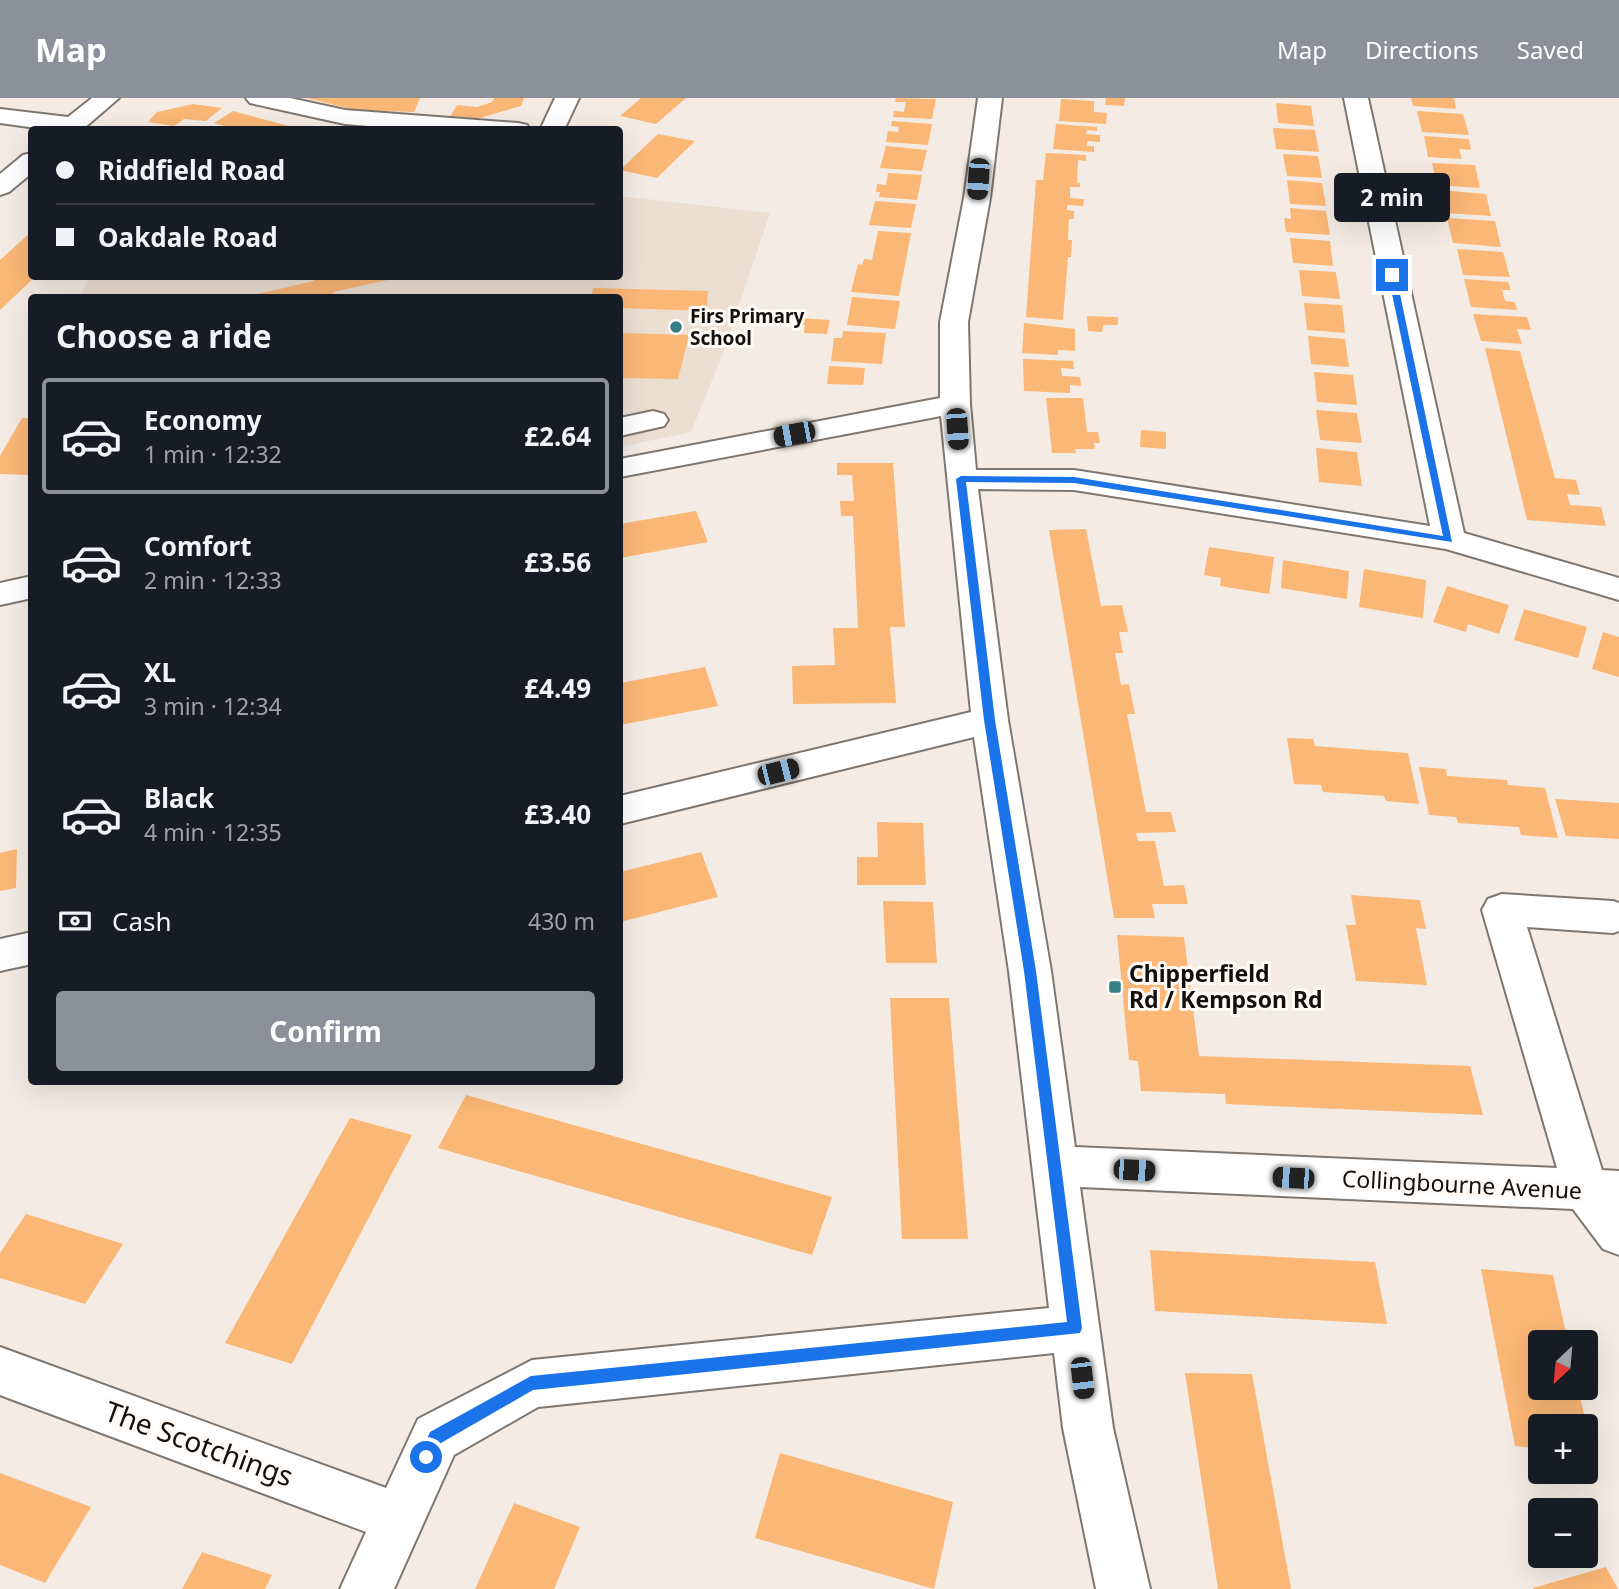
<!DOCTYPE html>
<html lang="en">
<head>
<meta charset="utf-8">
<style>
  body { margin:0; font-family:"Noto Sans",sans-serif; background:#20242c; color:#f1f3f6; height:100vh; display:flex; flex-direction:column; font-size:26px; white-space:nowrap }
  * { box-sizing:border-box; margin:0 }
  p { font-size:23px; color:#9ea1a6 }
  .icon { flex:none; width:38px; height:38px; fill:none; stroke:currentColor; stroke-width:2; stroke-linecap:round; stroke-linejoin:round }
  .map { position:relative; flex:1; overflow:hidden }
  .sheet { position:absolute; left:28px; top:196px; width:595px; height:791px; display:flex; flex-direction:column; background:#171b24; border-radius:7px; box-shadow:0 7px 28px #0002 }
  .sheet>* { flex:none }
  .banner { position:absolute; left:28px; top:28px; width:595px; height:154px; border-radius:7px; box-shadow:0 7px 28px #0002; display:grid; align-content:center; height:154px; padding:0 28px; background:#171b24 }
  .needle { width:46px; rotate:206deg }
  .fabs { position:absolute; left:1528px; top:1232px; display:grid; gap:14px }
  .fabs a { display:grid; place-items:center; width:70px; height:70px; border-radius:7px; background:#171b24; box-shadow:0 7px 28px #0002; font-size:35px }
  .end { position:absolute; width:32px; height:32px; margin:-16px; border:9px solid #1a73e8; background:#fff; box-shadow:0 0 0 4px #fff }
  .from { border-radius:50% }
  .bubble { position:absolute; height:49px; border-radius:7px; background:#171b24; box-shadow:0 7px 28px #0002; font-size:23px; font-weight:700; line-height:49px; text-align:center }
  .car { position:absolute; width:21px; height:42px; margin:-21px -10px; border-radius:9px; box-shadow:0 0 5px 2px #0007; background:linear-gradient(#222 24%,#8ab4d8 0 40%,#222 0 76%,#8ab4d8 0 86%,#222 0) }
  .banner b { display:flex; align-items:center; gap:24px; height:66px; font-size:26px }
  .banner b+b { border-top:2px solid #363941 }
  .banner i { width:18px; height:18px; background:#f1f3f6 }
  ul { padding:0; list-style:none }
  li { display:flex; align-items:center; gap:21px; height:116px; margin:0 14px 10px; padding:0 14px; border:4px solid transparent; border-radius:7px }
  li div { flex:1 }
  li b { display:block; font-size:26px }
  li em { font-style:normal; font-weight:700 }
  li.on { border-color:#8c9099 }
  li>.icon { width:63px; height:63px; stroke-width:1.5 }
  h2 { padding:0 28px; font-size:32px; line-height:84px }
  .pay { display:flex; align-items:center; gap:18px; height:77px; padding:0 28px; font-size:26px }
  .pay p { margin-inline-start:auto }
  .primary-button { display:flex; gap:14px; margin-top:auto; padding:14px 28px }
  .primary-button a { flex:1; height:80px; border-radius:7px; background:#8c9099; color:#fff; font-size:28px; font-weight:700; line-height:80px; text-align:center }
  header { display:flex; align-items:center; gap:42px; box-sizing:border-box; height:98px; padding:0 35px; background:#8c9099; color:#fff }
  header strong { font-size:33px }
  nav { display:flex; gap:38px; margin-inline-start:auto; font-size:24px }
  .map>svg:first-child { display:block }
</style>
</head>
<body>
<header>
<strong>Map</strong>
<nav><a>Map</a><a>Directions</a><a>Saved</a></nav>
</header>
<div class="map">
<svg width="1619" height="1491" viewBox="0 0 1619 1491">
  <rect width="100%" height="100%" fill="#f4ece4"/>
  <!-- built -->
  <path fill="#ecded1" d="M620,98l150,17 -48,143 -31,76 -71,15v-149h-541l11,-22h530z"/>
  <!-- building -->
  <g fill="#fab776">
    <path d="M307,0h113l-6,14 -60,-2z"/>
    <path d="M494,0h30l-3,8 -45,13 -26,-2 7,-12 20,2 15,-5z"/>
    <path d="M641,0h45l-30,26 -36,-8z"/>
    <path d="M896,0l40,1 -4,20 -39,-2 1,-6 10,1 2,-10h-11z"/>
    <path d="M1106,0h19l-1,8 -19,-1z"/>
    <path d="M1411,0h43l2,11 -43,-3z"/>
    <path d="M1061,1l33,2v11l13,1 -1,11 -47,-3z"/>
    <path d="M1276,5l35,3 3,20 -36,-3z"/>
    <path d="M193,6l29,4 -16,13 -22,-2 -10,7 -26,-4 9,-10z"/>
    <path d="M233,13l67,18v1h-61l-25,-7z"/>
    <path d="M1417,13l46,3 6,21 -47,-3z"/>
    <path d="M892,23l40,3 -4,21 -42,-3 2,-11 10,1 1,-5 -8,-1z"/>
    <path d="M1056,26l41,3v4l-10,-1 -1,4 14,1v7l-13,-1v5h7v6l-41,-3z"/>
    <path d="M1273,30l42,2 4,22 -43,-3z"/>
    <path d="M658,36l37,7 -38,37 -37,-8z"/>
    <path d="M1424,38l45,3 2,11 -12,-1 3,10 -34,-2z"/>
    <path d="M886,48l41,4 -5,21 -42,-3z"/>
    <path d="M1046,55l40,2v6l-8,-1 -1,22 3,1v4h-10v11l14,1 -1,7 -16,-1v5l7,1v8h-5l-1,21h4l-1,17h-3l-5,63 -37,-3 10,-137h7z"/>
    <path d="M1283,56l35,2 4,22 -35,-2z"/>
    <path d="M1432,65l43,2 5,23 -43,-3z"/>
    <path d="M888,75l34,2 -5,25 -38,-3 1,-5h-4l1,-8 9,1z"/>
    <path d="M1287,82l35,3 4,23 -36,-2z"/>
    <path d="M1440,92l46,4 5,22 -46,-3z"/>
    <path d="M875,103l41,3 -5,24 -42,-3z"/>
    <path d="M1290,110l36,3 4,24 -44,-3 -2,-14 7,1z"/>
    <path d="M1447,120l48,3 6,26 -48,-4z"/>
    <path d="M32,133v45h4l-36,34v-50z"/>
    <path d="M878,133l33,2 -12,63 -48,-4 7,-28 4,1 2,-6 8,1z"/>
    <path d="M1290,140l40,3 3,25 -40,-3z"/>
    <path d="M1457,151l46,3 7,25 -47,-2z"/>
    <path d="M1299,172l37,2 4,27 -38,-3z"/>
    <path d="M312,178h79l1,3 -59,13 3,6h-96l74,-17z"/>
    <path d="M1464,181l44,3 3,8h-9l3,11 10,1 2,8 -46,-3z"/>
    <path d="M593,190l115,3 -1,20 -87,-3v-10h-29z"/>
    <path d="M852,199l48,4 -5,28 -48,-4z"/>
    <path d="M1304,205l38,2 3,28 -38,-3z"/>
    <path d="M1473,216l54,3 4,13 -14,-1 5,15 -41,-3z"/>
    <path d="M1087,218l31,1v8h-15l-1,7 -14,-1z"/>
    <path d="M799,220l31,2 -3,14 -23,-1 1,-8h-8z"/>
    <path d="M1024,225l51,6v22l-17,-1v5l-36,-2z"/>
    <path d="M843,233l43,2 -4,31 -51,-3 3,-23h8z"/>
    <path d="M620,235l69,2 -11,44 -58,-1z"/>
    <path d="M1308,238l37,3 4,28 -38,-3z"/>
    <path d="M1485,250l35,3 35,127 21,2 4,15 -13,-1 3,11 31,2 5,19 -79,-6z"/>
    <path d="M1023,261l50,2 1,8 -13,-1 1,8 18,1 1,9 -11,-1v8l-46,-2z"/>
    <path d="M829,268l36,2 -2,17 -36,-1z"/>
    <path d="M1314,274l39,3 4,30 -40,-3z"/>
    <path d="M1046,300h37l4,34h11l2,11h-6l1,6h-20l1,4h-24z"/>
    <path d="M1316,312l41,3 5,30 -42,-3z"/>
    <path d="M22,320h10v52l-4,5 -28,-1v-18z"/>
    <path d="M1141,332l25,2v17l-26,-2z"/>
    <path d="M1316,350l41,4 5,34 -43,-4z"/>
    <path d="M837,365h56l12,164h-15l6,76 -103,1 -1,-38 43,-1 -2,-37h25l-5,-112h-12l-1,-15h14l-2,-26h-15z"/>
    <path d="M696,413l12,31 -88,16v-34z"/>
    <path d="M1086,431l15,77 21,-1 6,27h-9l4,21h-8l6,32 8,-1 6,30h-8l19,98h25l5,20 -40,1 2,8h17l9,45 20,-1 4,19h-36l3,14h-41l-65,-388z"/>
    <path d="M1209,449l65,10 -5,37 -49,-8 1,-8 -17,-3z"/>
    <path d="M1283,462l66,11 -2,28 -66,-11z"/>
    <path d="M1364,471l62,11 -3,38 -64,-11z"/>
    <path d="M1447,488l62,19 -10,29 -31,-10 -2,8 -33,-10z"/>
    <path d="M1524,511l63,18 -9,31 -64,-18z"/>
    <path d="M1603,534l16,5v40l-27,-8z"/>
    <path d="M705,569l13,39 -98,19v-42z"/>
    <path d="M1287,640l26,1 2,7 93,7 11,51 -33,-3 -2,-5 -61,-4 -2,-7 -27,-1z"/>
    <path d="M1419,669l27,2 1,7 60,4 1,5 37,3 13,50 -37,-3 -2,-8 -61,-4 -2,-6 -27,-2z"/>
    <path d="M1555,701l64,4v36l-53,-3z"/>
    <path d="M877,724l46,1 3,62h-69v-28h21z"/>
    <path d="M17,751l-1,39 -16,3v-38z"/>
    <path d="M701,754l17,45 -98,25v-50z"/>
    <path d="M1351,797l69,5 6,29 -10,-1 11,57 -71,-4 -10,-56h10z"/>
    <path d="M883,803l50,1 4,61h-51z"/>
    <path d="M1117,837l67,2 15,119 271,10 13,49 -257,-11 -1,-10 -84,-3 -3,-30 -9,-1z"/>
    <path d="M890,900h59l19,241h-66z"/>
    <path d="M466,997l366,102 -20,58 -374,-107z"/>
    <path d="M350,1020l62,17 -120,229 -67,-21z"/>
    <path d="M26,1116l97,30 -38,60 -85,-26v-25z"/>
    <path d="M1150,1152l225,12 12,62 -232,-13z"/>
    <path d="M1481,1171l72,6 15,67h-28v46h38l15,66 -7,-1v-27h-46v23l-25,-3z"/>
    <path d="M1185,1275l67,1 39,215h-73z"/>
    <path d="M780,1355l173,49 -19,87 -179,-51z"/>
    <path d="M0,1375l91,34 -46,76 -45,-18z"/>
    <path d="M514,1405l66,24 -26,62h-79z"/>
    <path d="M202,1454l70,23 -7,14h-83z"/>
    <path d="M1606,1469l12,22h-85v-1z"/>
  </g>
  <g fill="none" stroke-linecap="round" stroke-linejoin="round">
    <defs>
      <g id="minor">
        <path d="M92,0h27l-37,32h-31l-51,-7v-14l68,8z"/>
        <path d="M246,0h44l55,12 173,13 9,2 3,5h-114l-71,-6 -95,-21z"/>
        <path d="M555,0h24l-15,32h-24z"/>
        <path d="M978,0h24l-12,100 -22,124 2,82 6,66h98l356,56 -86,-428h24l96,435 155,45v22l-173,-51 -372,-59 -96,-1 30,231 43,251 24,176 482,21 -75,-258 6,-11 14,-5 111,7 6,2v28l-6,2 -86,-6 75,243 17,1v84l-16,-6 -30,-40 -493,-22 33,241 37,161h-54l-33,-161 -9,-75 -516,54 -84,48 -60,134h-54l26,-57 -366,-137v-48l386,141 32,-69 114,-59 517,-52 -40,-337 -35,-234 -354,87v-28l351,-84 -30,-296 -321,61v-18l320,-61v-76l24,-124z"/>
        <path d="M32,55v20l-23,19 -9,3v-21l23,-19z"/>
        <path d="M653,313l11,3 4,6 -4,6 -44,10v-18z"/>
        <path d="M32,478v22l-32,7v-22z"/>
        <path d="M32,834v32l-32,7v-32z"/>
      </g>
    </defs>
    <!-- minor casing -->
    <use href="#minor" stroke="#7e7771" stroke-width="4"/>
    <!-- minor -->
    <use href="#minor" fill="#fff" fill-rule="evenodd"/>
  </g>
  <!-- route -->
  <path fill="#1a73e8" d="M1392,175l4,2 56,267 -378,-59 -108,-1 29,238 41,251 46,357 -2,5 -547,57 -92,53 -9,20 -6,2 -5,-2 -2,-6 11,-25 101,-56 536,-54 -43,-351 -40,-251 -28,-241 5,-3 113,1 369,59 -55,-261z"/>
  <!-- markers -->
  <g fill="#367f85" stroke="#fffaf5" stroke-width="2.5">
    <circle cx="676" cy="229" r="7"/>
    <rect x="1108" y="882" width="14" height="14" rx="3.5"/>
  </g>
  <g text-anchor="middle" stroke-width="6" stroke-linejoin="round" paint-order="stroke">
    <!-- far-poi labels -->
    <g font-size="19" font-weight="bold" fill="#120f0d" stroke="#fffaf5" text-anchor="start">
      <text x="690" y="225">Firs Primary<tspan x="690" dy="22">School</tspan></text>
    </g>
    <!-- poi labels -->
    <g font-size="23" font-weight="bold" fill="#120f0d" stroke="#fffaf5" text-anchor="start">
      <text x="1129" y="884">Chipperfield<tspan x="1129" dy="26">Rd / Kempson Rd</tspan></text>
    </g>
    <!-- street labels -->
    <g font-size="23" fill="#120f0d" stroke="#fffaf5">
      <text transform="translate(1462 1087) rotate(3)" y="8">Collingbourne Avenue</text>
    </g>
    <!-- near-street labels -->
    <g font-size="28" fill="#120f0d" stroke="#fffaf5">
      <text transform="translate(199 1346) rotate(20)" y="10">The Scotchings</text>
    </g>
  </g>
</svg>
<div class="fabs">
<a><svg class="needle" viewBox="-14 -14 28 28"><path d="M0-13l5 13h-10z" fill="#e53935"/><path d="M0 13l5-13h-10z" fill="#9ea1a6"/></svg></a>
<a>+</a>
<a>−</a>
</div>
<i class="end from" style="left:426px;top:1359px"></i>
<i class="end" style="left:1392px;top:177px"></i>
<div class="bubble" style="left:1334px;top:75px;width:116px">2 min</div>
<i class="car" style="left:978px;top:81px;rotate:184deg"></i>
<i class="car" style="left:957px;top:331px;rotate:176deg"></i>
<i class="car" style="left:794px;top:336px;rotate:259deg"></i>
<i class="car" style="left:778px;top:674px;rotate:76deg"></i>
<i class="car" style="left:1134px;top:1072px;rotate:93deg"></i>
<i class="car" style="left:1293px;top:1080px;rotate:273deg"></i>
<i class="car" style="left:1082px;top:1280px;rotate:173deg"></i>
<div class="banner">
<b><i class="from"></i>Riddfield Road</b>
<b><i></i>Oakdale Road</b>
</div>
<section class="sheet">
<h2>Choose a ride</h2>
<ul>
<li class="on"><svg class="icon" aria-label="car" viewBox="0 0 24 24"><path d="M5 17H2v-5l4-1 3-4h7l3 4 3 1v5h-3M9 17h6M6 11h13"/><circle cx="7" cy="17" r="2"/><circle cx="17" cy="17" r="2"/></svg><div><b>Economy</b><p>1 min · 12:32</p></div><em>£2.64</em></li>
<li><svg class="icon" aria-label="car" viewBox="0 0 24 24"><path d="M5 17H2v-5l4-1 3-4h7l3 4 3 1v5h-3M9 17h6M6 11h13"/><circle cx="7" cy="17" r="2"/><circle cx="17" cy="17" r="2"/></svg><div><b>Comfort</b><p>2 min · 12:33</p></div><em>£3.56</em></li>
<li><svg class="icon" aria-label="car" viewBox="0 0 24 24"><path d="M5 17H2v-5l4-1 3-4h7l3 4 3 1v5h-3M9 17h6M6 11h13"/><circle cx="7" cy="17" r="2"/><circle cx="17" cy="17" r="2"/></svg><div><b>XL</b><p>3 min · 12:34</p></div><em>£4.49</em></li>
<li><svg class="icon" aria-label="car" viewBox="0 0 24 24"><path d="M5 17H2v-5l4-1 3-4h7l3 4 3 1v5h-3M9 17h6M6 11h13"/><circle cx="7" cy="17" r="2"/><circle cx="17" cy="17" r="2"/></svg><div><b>Black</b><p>4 min · 12:35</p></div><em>£3.40</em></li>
</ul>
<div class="pay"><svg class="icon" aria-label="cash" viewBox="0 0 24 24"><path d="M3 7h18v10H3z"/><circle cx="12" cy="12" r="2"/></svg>Cash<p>430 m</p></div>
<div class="primary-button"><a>Confirm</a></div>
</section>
</div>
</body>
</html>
